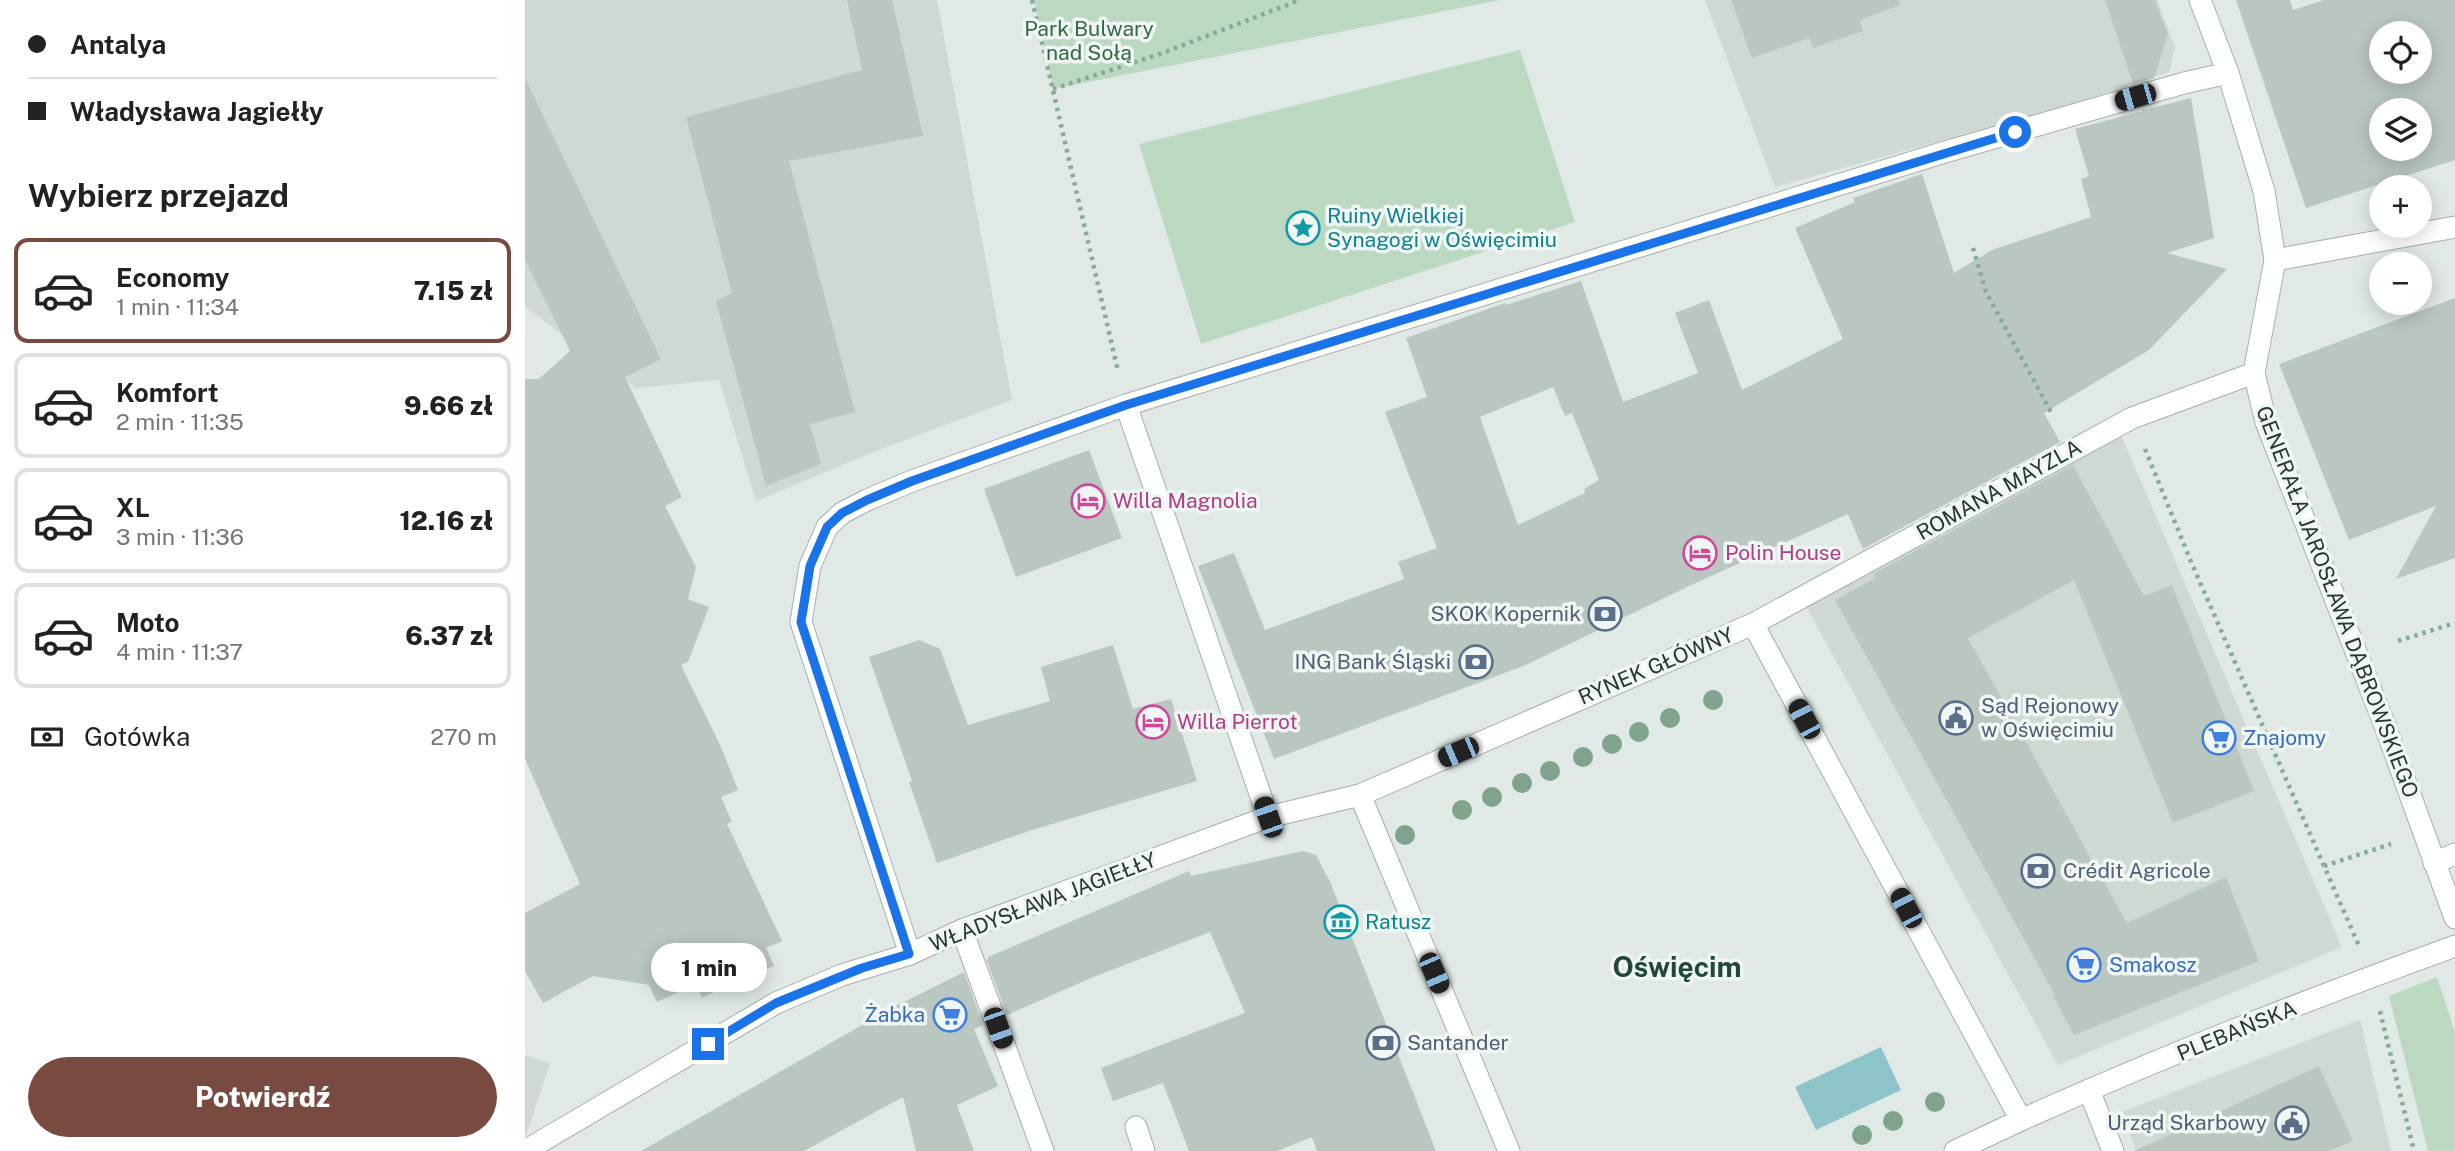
<!DOCTYPE html>
<html lang="pl">
<head>
<meta charset="utf-8">
<style>
  body { margin:0; font-family:"Public Sans",sans-serif; background:#f6f6f6; color:#222; height:100vh; display:flex; flex-direction:column; font-size:26px; white-space:nowrap }
  * { box-sizing:border-box; margin:0 }
  p { font-size:23px; color:#767676 }
  .icon { flex:none; width:38px; height:38px; fill:none; stroke:currentColor; stroke-width:2; stroke-linecap:round; stroke-linejoin:round }
  .map { position:relative; flex:1; overflow:hidden }
  .drawer { display:flex; flex-direction:column; background:#fff; width:525px }
  .drawer>* { flex:none }
  .hud { display:grid; align-content:center; height:154px; padding:0 28px; background:#fff }
  .tools { position:absolute; left:1844px; top:21px; display:grid; gap:14px }
  .tools a { display:grid; place-items:center; width:63px; height:63px; border-radius:50%; background:#fff; box-shadow:0 4px 18px #0003; font-size:35px }
  .end { position:absolute; width:32px; height:32px; margin:-16px; border:9px solid #1a73e8; background:#fff; box-shadow:0 0 0 4px #fff }
  .from { border-radius:50% }
  .bubble { position:absolute; height:49px; border-radius:24px; background:#fff; box-shadow:0 4px 18px #0003; font-size:23px; font-weight:800; line-height:49px; text-align:center }
  .car { position:absolute; width:21px; height:42px; margin:-21px -10px; border-radius:9px; box-shadow:0 0 5px 2px #0007; background:linear-gradient(#222 24%,#8ab4d8 0 40%,#222 0 76%,#8ab4d8 0 86%,#222 0) }
  .hud b { display:flex; align-items:center; gap:24px; height:66px; font-size:26px }
  .hud b+b { border-top:2px solid #e0e0e0 }
  .hud i { width:18px; height:18px; background:#222 }
  ul { padding:0; list-style:none }
  li { display:flex; align-items:center; gap:21px; height:105px; margin:0 14px 10px; padding:0 14px; border:4px solid #e0e0e0; border-radius:14px }
  li div { flex:1 }
  li b { display:block; font-size:26px }
  li em { font-style:normal; font-weight:800 }
  li.active { border-color:#794a40 }
  li>.icon { width:63px; height:63px; stroke-width:1.5 }
  h2 { padding:0 28px; font-size:32px; line-height:84px }
  .pay { display:flex; align-items:center; gap:18px; height:77px; padding:0 28px; font-size:26px }
  .pay p { margin-inline-start:auto }
  .button { display:flex; gap:14px; margin-top:auto; padding:14px 28px }
  .button a { flex:1; height:80px; border-radius:42px; background:#794a40; color:#fff; font-size:28px; font-weight:800; line-height:80px; text-align:center }
  main { display:flex; flex:1; min-height:0 }
  .map>svg:first-child { display:block }
</style>
</head>
<body>
<main>
<section class="drawer">
<div class="hud">
<b><i class="from"></i>Antalya</b>
<b><i></i>Władysława Jagiełły</b>
</div>
<h2>Wybierz przejazd</h2>
<ul>
<li class="active"><svg class="icon" aria-label="car" viewBox="0 0 24 24"><path d="M5 17H2v-5l4-1 3-4h7l3 4 3 1v5h-3M9 17h6M6 11h13"/><circle cx="7" cy="17" r="2"/><circle cx="17" cy="17" r="2"/></svg><div><b>Economy</b><p>1 min · 11:34</p></div><em>7.15 zł</em></li>
<li><svg class="icon" aria-label="car" viewBox="0 0 24 24"><path d="M5 17H2v-5l4-1 3-4h7l3 4 3 1v5h-3M9 17h6M6 11h13"/><circle cx="7" cy="17" r="2"/><circle cx="17" cy="17" r="2"/></svg><div><b>Komfort</b><p>2 min · 11:35</p></div><em>9.66 zł</em></li>
<li><svg class="icon" aria-label="car" viewBox="0 0 24 24"><path d="M5 17H2v-5l4-1 3-4h7l3 4 3 1v5h-3M9 17h6M6 11h13"/><circle cx="7" cy="17" r="2"/><circle cx="17" cy="17" r="2"/></svg><div><b>XL</b><p>3 min · 11:36</p></div><em>12.16 zł</em></li>
<li><svg class="icon" aria-label="car" viewBox="0 0 24 24"><path d="M5 17H2v-5l4-1 3-4h7l3 4 3 1v5h-3M9 17h6M6 11h13"/><circle cx="7" cy="17" r="2"/><circle cx="17" cy="17" r="2"/></svg><div><b>Moto</b><p>4 min · 11:37</p></div><em>6.37 zł</em></li>
</ul>
<div class="pay"><svg class="icon" aria-label="cash" viewBox="0 0 24 24"><path d="M3 7h18v10H3z"/><circle cx="12" cy="12" r="2"/></svg>Gotówka<p>270 m</p></div>
<div class="button"><a>Potwierdź</a></div>
</section>
<div class="map">
<svg width="1930" height="1151" viewBox="0 0 1930 1151">
  <rect width="100%" height="100%" fill="#e0e9e5"/>
  <!-- built -->
  <g fill="#cfd9d4">
    <path d="M0,0h412l75,400 -131,49 -125,52 -37,-121 -83,8 -111,-81z"/>
    <path d="M1180,0h452l18,47 -6,25 -90,30 -304,85z"/>
    <path d="M1592,426l225,521 -284,118 -262,-477z"/>
    <path d="M1835,1020l31,131h-255l-14,-39z"/>
    <path d="M0,1055l25,8 -25,76z"/>
  </g>
  <!-- green -->
  <g fill="#bbd8c1">
    <path d="M509,0h466l-447,89z"/>
    <path d="M995,50l55,172 -374,122 -62,-200z"/>
    <path d="M1912,977l18,55v119h-27l-39,-155z"/>
  </g>
  <!-- water -->
  <path fill="#8dc4c9" d="M1356,1047l20,43 -85,40 -21,-43z"/>
  <!-- building -->
  <g fill="#b9c7c0" fill-rule="evenodd">
    <path d="M322,0h45l31,136 -134,25 66,251 -45,12 11,40 -55,22 -50,-185 16,-8 -46,-176 176,-47z"/>
    <path d="M1206,0h168l1,5 -40,15 3,11 -50,17 -4,-10 -57,20z"/>
    <path d="M1580,0h50l13,34 -14,44 -21,6z"/>
    <path d="M1711,0h54l3,10 31,-10h131v160l-149,48zM1857,33h38v39h-38zM1857,110h38v39h-38z"/>
    <path d="M0,78l136,281 -36,18 57,120 -17,9 31,61 -8,32 21,8 -21,55 -7,3 40,82 17,43 -17,7 11,25 -5,2 55,117 -16,7 8,18 -37,15 -35,17 -6,-14 -39,18 -8,-17 -56,-9 -50,27 -18,-32v-58l55,-29 -55,-125v-380h14l31,-28 -45,-91z"/>
    <path d="M1666,98l23,140 -47,15 60,16 -78,81 -105,63 16,29 -197,107 -15,-35 -159,72 -163,79 -252,94 -76,-193 36,-13 31,77 139,-51 -6,-17 39,-14 -52,-136 42,-15 -21,-59 99,-35 1,2 75,-24 42,121 75,-29 -23,-60 34,-13 33,90 101,-51 -48,-111 60,-26 -2,-4 69,-24 32,99 38,-23 99,-33 -10,-38 8,-3 -14,-47 68,-18 -1,-2 3,-1 -1,2zM1028,387l12,29 7,-3 27,67 -15,9 1,4 -67,32 -38,-108z"/>
    <path d="M1930,298v260l-59,21 40,-73 -87,34 -70,-176z"/>
    <path d="M564,450l33,88 -106,39 -32,-88z"/>
    <path d="M1548,465l71,131 28,-11 82,206 -81,32 -99,-243 -106,58 159,285 99,-46 33,84 -185,74 -21,-39 2,-1 -220,-395 40,-22 -2,-4z"/>
    <path d="M394,640l21,9 28,76 82,-24 -9,-34 72,-22 20,64 38,-10 26,82 -165,49 -95,33 -28,-81 3,-1 -43,-124z"/>
    <path d="M778,851l13,4 15,29 105,267h-119l-5,-14 -35,14h-88l-26,-68 -50,18 -12,-33 144,-55 -35,-81 -114,44 -89,39 -20,-54 1,-4 201,-86 2,5z"/>
    <path d="M439,972l19,53 -9,4 24,57 -41,19 17,46h-58l-13,-54 -99,54h-163l251,-143z"/>
    <path d="M1794,1066l34,75 -24,10h-195z"/>
  </g>
  <g fill="none" stroke-linecap="round" stroke-linejoin="round">
    <defs>
      <g id="service">
        <path d="M1909,863l21,-9"/>
        <path d="M611,1127l8,24"/>
      </g>
      <path id="pedestrian" d="M1228,624l379,-206 122,-45"/>
      <g id="minor">
        <path d="M1750,260l180,-33"/>
        <path d="M601,405l142,412"/>
        <path d="M835,795l149,356"/>
        <path d="M437,930l81,221"/>
        <path d="M385,954l-109,-332 9,-56 17,-39 15,-14 25,-13 45,-19 214,-76 819,-253 239,-69 44,-10"/>
        <path d="M1564,1090l24,61"/>
        <path d="M1496,1120c142,-64 288,-121 434,-174"/>
        <path d="M0,1151l251,-148 66,-28 68,-21 52,-24 306,-113 92,-22 393,-171 268,496 -66,31"/>
      </g>
      <path id="tertiary" d="M1675,0l28,73 36,118 11,69 -21,113 12,49 119,304 70,192"/>
    </defs>
    <!-- service casing -->
    <use href="#service" stroke="#a4b0ab" stroke-width="23"/>
    <!-- pedestrian casing -->
    <use href="#pedestrian" stroke="#a4b0ab" stroke-width="23"/>
    <!-- minor casing -->
    <use href="#minor" stroke="#a4b0ab" stroke-width="23"/>
    <!-- tertiary casing -->
    <use href="#tertiary" stroke="#a4b0ab" stroke-width="23"/>
    <!-- path -->
    <g stroke="#84aa9b" stroke-width="4.5" stroke-dasharray="3.5 5" stroke-linecap="butt">
      <path d="M507,0l86,371"/>
      <path d="M528,89l107,-35 140,-54"/>
      <path d="M1448,248l13,44 67,124"/>
      <path d="M1620,449l47,115 167,382"/>
      <path d="M1873,641l57,-18"/>
      <path d="M1799,866l67,-22"/>
      <path d="M1855,1011l34,140"/>
    </g>
    <!-- service -->
    <use href="#service" stroke="#fff" stroke-width="21"/>
    <!-- pedestrian -->
    <use href="#pedestrian" stroke="#fff" stroke-width="21"/>
    <!-- minor -->
    <use href="#minor" stroke="#fff" stroke-width="21"/>
    <!-- tertiary -->
    <use href="#tertiary" stroke="#fff" stroke-width="21"/>
  </g>
  <!-- trees -->
  <g fill="#80a38c">
    <circle cx="1188" cy="700" r="10"/>
    <circle cx="1145" cy="718" r="10"/>
    <circle cx="1114" cy="732" r="10"/>
    <circle cx="1087" cy="744" r="10"/>
    <circle cx="1058" cy="757" r="10"/>
    <circle cx="1025" cy="771" r="10"/>
    <circle cx="997" cy="783" r="10"/>
    <circle cx="967" cy="797" r="10"/>
    <circle cx="937" cy="810" r="10"/>
    <circle cx="880" cy="835" r="10"/>
    <circle cx="1410" cy="1102" r="10"/>
    <circle cx="1368" cy="1121" r="10"/>
    <circle cx="1337" cy="1135" r="10"/>
  </g>
  <g fill="none" stroke-linecap="round" stroke-linejoin="round">
    <!-- route -->
    <path stroke="#1a73e8" stroke-width="9" d="M183,1044l68,-41 86,-35 47,-14 -108,-332 9,-56 17,-39 15,-14 25,-13 45,-19 214,-76 889,-273"/>
  </g>
  <!-- icons -->
  <defs>
    <symbol id="sight-ring" viewBox="-11 -11 22 22"><circle r="9.5" fill="#f0f6f3" stroke="#0f9aa8" stroke-width="1.5"/><path d="M0-6L1.8-2.2L6-1.7L2.9 1.2L3.7 5.4L0 3.3L-3.7 5.4L-2.9 1.2L-6-1.7L-1.8-2.2Z" fill="#0f9aa8"/></symbol>
    <symbol id="hotel-ring" viewBox="-11 -11 22 22"><circle r="9.5" fill="#f0f6f3" stroke="#d1479c" stroke-width="1.5"/><path d="M-6-4.5h1.5V1H6V5H4.5V3h-9V5H-6ZM-4 0a1.8 1.8 0 1 1 3.6 0ZM.5 0V-2.5h3Q6-2.5 6 0Z" fill="#d1479c"/></symbol>
    <symbol id="bank-ring" viewBox="-11 -11 22 22"><circle r="9.5" fill="#f0f6f3" stroke="#5c6f8a" stroke-width="1.5"/><path d="M-6-4H6V4H-6ZM0-2.3a2.3 2.3 0 1 0 0 4.6a2.3 2.3 0 1 0 0-4.6Z" fill="#5c6f8a"/></symbol>
    <symbol id="civic-ring" viewBox="-11 -11 22 22"><circle r="9.5" fill="#f0f6f3" stroke="#5c6f8a" stroke-width="1.5"/><path d="M-.6-6.5H3V-4.5H.6V-3L4-1V1h2V6H-6V1h2V-1L-.6-3ZM-1.2 2.5V6h2.4V2.5Z" fill="#5c6f8a"/></symbol>
    <symbol id="supermarket-ring" viewBox="-11 -11 22 22"><circle r="9.5" fill="#f0f6f3" stroke="#3f7fe0" stroke-width="1.5"/><path d="M-6-5.5h2.5l.6 2H6L4.5 2H-2.5L-4.4-4H-6ZM-1.5 3.2a1.3 1.3 0 1 0 .1 0ZM3 3.2a1.3 1.3 0 1 0 .1 0Z" fill="#3f7fe0"/></symbol>
    <symbol id="museum-ring" viewBox="-11 -11 22 22"><circle r="9.5" fill="#f0f6f3" stroke="#0f9aa8" stroke-width="1.5"/><path d="M0-6L6-3V-2H-6V-3ZM-5-1h2V3h-2ZM-1-1h2V3h-2ZM3-1h2V3H3ZM-6 4H6V6H-6Z" fill="#0f9aa8"/></symbol>
  </defs>
  <g fill-rule="evenodd">
    <use href="#sight-ring" x="759" y="209" width="38" height="38"/>
    <use href="#hotel-ring" x="544" y="482" width="38" height="38"/>
    <use href="#hotel-ring" x="1156" y="534" width="38" height="38"/>
    <use href="#bank-ring" x="1061" y="595" width="38" height="38"/>
    <use href="#bank-ring" x="932" y="643" width="38" height="38"/>
    <use href="#civic-ring" x="1412" y="699" width="38" height="38"/>
    <use href="#hotel-ring" x="609" y="703" width="38" height="38"/>
    <use href="#supermarket-ring" x="1675" y="719" width="38" height="38"/>
    <use href="#bank-ring" x="1494" y="852" width="38" height="38"/>
    <use href="#museum-ring" x="797" y="903" width="38" height="38"/>
    <use href="#supermarket-ring" x="1540" y="946" width="38" height="38"/>
    <use href="#supermarket-ring" x="406" y="996" width="38" height="38"/>
    <use href="#bank-ring" x="839" y="1024" width="38" height="38"/>
    <use href="#civic-ring" x="1748" y="1104" width="38" height="38"/>
  </g>
  <g text-anchor="middle" stroke-width="7" stroke-linejoin="round" paint-order="stroke">
    <!-- park labels -->
    <g font-size="21" fill="#316a44" stroke="#f0f6f3">
      <text x="564" y="36">Park Bulwary<tspan x="564" dy="24">nad Sołą</tspan></text>
    </g>
    <!-- culture labels -->
    <g font-size="21" fill="#0d838f" stroke="#f0f6f3" text-anchor="start">
      <text x="802" y="223">Ruiny Wielkiej<tspan x="802" dy="24">Synagogi w Oświęcimiu</tspan></text>
      <text x="840" y="929">Ratusz</text>
    </g>
    <!-- street labels -->
    <g font-size="21" fill="#233831" stroke="#f0f6f3">
      <text transform="translate(1474 490) rotate(-29)" y="7">ROMANA MAYZLA</text>
      <text transform="translate(1812 602) rotate(69)" y="7">GENERAŁA JAROSŁAWA DĄBROWSKIEGO</text>
      <text transform="translate(1131 666) rotate(-23)" y="7">RYNEK GŁÓWNY</text>
      <text transform="translate(518 902) rotate(-21)" y="7">WŁADYSŁAWA JAGIEŁŁY</text>
      <text transform="translate(1712 1031) rotate(-22)" y="7">PLEBAŃSKA</text>
    </g>
    <!-- hotel labels -->
    <g font-size="21" fill="#b23c85" stroke="#f0f6f3" text-anchor="start">
      <text x="588" y="508">Willa Magnolia</text>
      <text x="1200" y="560">Polin House</text>
      <text x="652" y="729">Willa Pierrot</text>
    </g>
    <!-- service labels -->
    <g font-size="21" fill="#4e5e75" stroke="#f0f6f3" text-anchor="end">
      <text x="1056" y="621">SKOK Kopernik</text>
      <text x="926" y="669">ING Bank Śląski</text>
      <text x="1456" y="713" text-anchor="start">Sąd Rejonowy<tspan x="1456" dy="24">w Oświęcimiu</tspan></text>
      <text x="1538" y="878" text-anchor="start">Crédit Agricole</text>
      <text x="882" y="1050" text-anchor="start">Santander</text>
      <text x="1742" y="1130">Urząd Skarbowy</text>
    </g>
    <!-- shop labels -->
    <g font-size="21" fill="#366cbe" stroke="#f0f6f3" text-anchor="start">
      <text x="1718" y="745">Znajomy</text>
      <text x="1584" y="972">Smakosz</text>
      <text x="400" y="1022" text-anchor="end">Żabka</text>
    </g>
    <!-- district labels -->
    <g font-size="28" font-weight="bold" fill="#21483c" stroke="#f0f6f3">
      <text x="1152" y="977">Oświęcim</text>
    </g>
  </g>
</svg>
<div class="tools">
<a><svg class="icon" aria-label="locate" viewBox="0 0 24 24"><circle cx="12" cy="12" r="6"/><path d="M12 2v4M12 18v4M2 12h4M18 12h4"/></svg></a>
<a><svg class="icon" aria-label="layers" viewBox="0 0 24 24"><path d="M12 4l9 5-9 5-9-5zM3 14l9 5 9-5"/></svg></a>
<a>+</a>
<a>−</a>
</div>
<i class="end from" style="left:1490px;top:132px"></i>
<i class="end" style="left:183px;top:1044px"></i>
<div class="bubble" style="left:126px;top:943px;width:116px">1 min</div>
<i class="car" style="left:1610px;top:97px;rotate:254deg"></i>
<i class="car" style="left:1279px;top:719px;rotate:332deg"></i>
<i class="car" style="left:933px;top:752px;rotate:247deg"></i>
<i class="car" style="left:743px;top:817px;rotate:341deg"></i>
<i class="car" style="left:1381px;top:908px;rotate:332deg"></i>
<i class="car" style="left:909px;top:973px;rotate:157deg"></i>
<i class="car" style="left:473px;top:1028px;rotate:160deg"></i>
</div>
</main>
</body>
</html>
